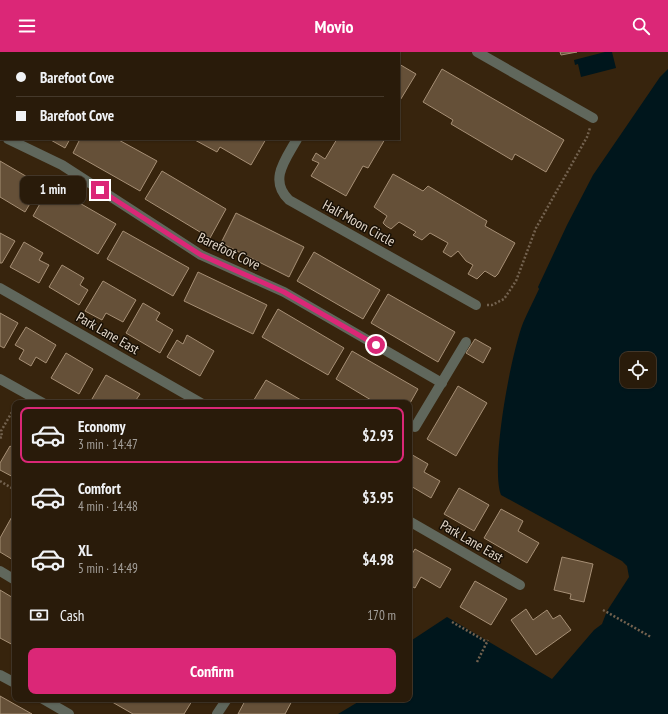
<!DOCTYPE html>
<html lang="en">
<head>
<meta charset="utf-8">
<style>
  body { margin:0; font-family:"PT Sans Narrow",sans-serif; background:#352818; color:#f1f3f6; height:100vh; display:flex; flex-direction:column; font-size:15px; white-space:nowrap }
  * { box-sizing:border-box; margin:0 }
  p { font-size:13px; color:#a5a19c }
  .icon { flex:none; width:22px; height:22px; fill:none; stroke:currentColor; stroke-width:2; stroke-linecap:round; stroke-linejoin:round }
  .map { position:relative; flex:1; overflow:hidden }
  .sheet { position:absolute; left:12px; top:348px; width:400px; height:302px; display:flex; flex-direction:column; background:#291b0a; border-radius:8px; box-shadow:0 1px 3px #0004,0 0 0 1px #45392b }
  .sheet>* { flex:none }
  .banner { position:absolute; left:0px; top:0px; width:400px; height:88px; box-shadow:0 1px 3px #0004,0 0 0 1px #45392b; display:grid; align-content:center; height:88px; padding:0 16px; background:#291b0a }
  .controls { position:absolute; left:620px; top:300px; display:grid; gap:8px }
  .controls a { display:grid; place-items:center; width:36px; height:36px; border-radius:8px; background:#291b0a; box-shadow:0 1px 3px #0004,0 0 0 1px #45392b; font-size:20px }
  .end { position:absolute; width:18px; height:18px; margin:-9px; border:5px solid #db2777; background:#fff; box-shadow:0 0 0 2px #fff }
  .from { border-radius:50% }
  .bubble { position:absolute; height:28px; border-radius:8px; background:#291b0a; box-shadow:0 1px 3px #0004,0 0 0 1px #45392b; font-size:13px; font-weight:800; line-height:28px; text-align:center }
  .banner b { display:flex; align-items:center; gap:14px; height:38px; font-size:15px }
  .banner b+b { border-top:1px solid #45392b }
  .banner i { width:10px; height:10px; background:#f1f3f6 }
  ul { padding:7px 0 0; list-style:none }
  li { display:flex; align-items:center; gap:12px; height:56px; margin:0 8px 6px; padding:0 8px; border:2px solid transparent; border-radius:8px }
  li div { flex:1 }
  li b { display:block; font-size:15px }
  li em { font-style:normal; font-weight:800 }
  li.active { border-color:#db2777 }
  li>.icon { width:36px; height:36px; stroke-width:1.5 }
  .pay { display:flex; align-items:center; gap:10px; height:44px; padding:0 16px; font-size:15px }
  .pay p { margin-inline-start:auto }
  .primary-button { display:flex; gap:8px; margin-top:auto; padding:8px 16px }
  .primary-button a { flex:1; height:46px; border-radius:8px; background:#db2777; color:#fff; font-size:16px; font-weight:800; line-height:46px; text-align:center }
  header { display:flex; justify-content:space-between; align-items:center; height:52px; padding:0 16px; background:#db2777; color:#fff; font-size:18px; font-weight:800 }
  .map>svg:first-child { display:block }
</style>
</head>
<body>
<header><svg class="icon" aria-label="menu" viewBox="0 0 24 24"><path d="M4 6h16M4 12h16M4 18h16"/></svg>Movio<svg class="icon" aria-label="search" viewBox="0 0 24 24"><circle cx="10" cy="10" r="6"/><path d="M15 15l6 6"/></svg></header>
<div class="map">
<svg width="668" height="662" viewBox="0 0 668 662">
  <rect width="100%" height="100%" fill="#37240d"/>
  <!-- water -->
  <g fill="#00161c" fill-rule="evenodd">
    <path d="M605,0h7l4,16 -35,9 -3,-13 -3,1 -1,-5z"/>
    <path d="M668,17v645h-330l25,-15h46v-57l38,-25 105,62 42,-49 8,-6 5,-13 22,-34 -2,-11 -5,-5 -121,-66c-11,-30 10,-141 22,-172 5,-12 11,-23 16,-34l-1,-2 29,-62 26,-50 67,-98zM627,307h22v22h-22z"/>
  </g>
  <!-- building -->
  <g fill="#655038" stroke="#a68f75">
    <path d="M88,0h37l-38,1z"/>
    <path d="M264,0h33v1z"/>
    <path d="M560,0h17l-16,3z"/>
    <path d="M399,12l17,10 -17,28z"/>
    <path d="M442,17l122,71 -18,32 -31,-18 -3,6 -61,-36 2,-4 -30,-18z"/>
    <path d="M49,87h21l-5,9z"/>
    <path d="M80,87h37l40,22 -17,30 -67,-38z"/>
    <path d="M193,87h73l-15,26 -31,-18 -3,5z"/>
    <path d="M337,87h48l-17,29 -5,-2 -17,30 -35,-20 8,-13 -7,-3 4,-7 9,6z"/>
    <path d="M0,109l41,24 -16,27 -25,-15z"/>
    <path d="M162,119l64,38 -16,29 -65,-39z"/>
    <path d="M393,122l30,17 5,-5 59,35 -2,5 30,17 -17,31 -3,3 -10,-6 -8,8 -9,-5 5,-9 -7,-4 -8,-10 -7,6 -8,-5 5,-9 -18,-10 -8,7 -9,-5 3,-3 -17,-10 -8,7 -5,-3 -3,-3 4,-7 -13,-9z"/>
    <path d="M50,134l66,38 -18,30 -65,-38z"/>
    <path d="M236,161l68,34 -15,30 -68,-34z"/>
    <path d="M123,179l66,37 -16,28 -66,-37z"/>
    <path d="M0,181l15,8 -13,22h-2z"/>
    <path d="M24,190l19,11 -4,7 10,5 -10,18 -29,-16z"/>
    <path d="M314,200l66,38 -17,29 -66,-38z"/>
    <path d="M62,213l22,13 -4,7 8,5 -9,15 -30,-18z"/>
    <path d="M198,220l69,33 -14,29 -69,-33z"/>
    <path d="M103,229l33,19 -13,22 -17,-9 -4,7 -17,-9z"/>
    <path d="M388,242l67,38 -17,30 -67,-39z"/>
    <path d="M143,251l17,10 -4,7 17,10 -13,23 -34,-20z"/>
    <path d="M278,257l66,39 -16,27 -66,-38z"/>
    <path d="M0,261l18,10 -14,25 -4,-2z"/>
    <path d="M26,275l30,18 -10,18 -10,-6 -5,9 -12,-7 5,-9 -9,-5z"/>
    <path d="M187,283l27,16 -14,25 -33,-19 10,-17 6,4z"/>
    <path d="M475,287l16,9 -8,15 -17,-10z"/>
    <path d="M352,299l66,38 -9,16v-2h-33l-40,-24z"/>
    <path d="M66,301l27,16 -14,25 -28,-16z"/>
    <path d="M106,323l34,19 -6,9h-36l-6,-4z"/>
    <path d="M266,328l35,20 -2,3h-47z"/>
    <path d="M458,334l29,17 -31,53 -29,-17z"/>
    <path d="M15,392v34l-15,-8v-7l10,-17 3,2z"/>
    <path d="M409,401l19,11 -4,8 16,9 -9,17 -22,-13z"/>
    <path d="M459,436l30,17 -15,26 -30,-17z"/>
    <path d="M501,457l22,12 -5,10 21,12 -12,20 -43,-25z"/>
    <path d="M14,461l1,1v47l-15,-9v-14z"/>
    <path d="M415,497l36,20 -11,19 -19,-11 -6,11 -6,-3v-26z"/>
    <path d="M562,505l31,7 -9,38 -14,-3 1,-5 -17,-4z"/>
    <path d="M475,529l32,18 -16,26 -31,-18z"/>
    <path d="M0,538l15,9v47l-15,-8z"/>
    <path d="M526,557l7,11 14,-10 6,9 7,-4 11,15 -35,25 -25,-35z"/>
    <path d="M0,644l32,18h-32z"/>
    <path d="M107,647h82l3,2 -8,13h-51z"/>
    <path d="M246,647h47l-8,15h-47z"/>
  </g>
  <g fill="none" stroke-linecap="round" stroke-linejoin="round">
    <!-- path -->
    <g stroke="#73624f" stroke-width="2.5" stroke-dasharray="2 2" stroke-linecap="butt">
      <path d="M487,253h5l12,-6 12,-18 20,-53 51,-91 3,-9"/>
      <path d="M0,386l2,-1 -1,-6 14,-24"/>
      <path d="M0,429l15,9"/>
      <path d="M603,558l48,27"/>
      <path d="M452,570l35,20"/>
      <path d="M477,610l11,-22"/>
    </g>
    <!-- minor -->
    <g stroke="#60675c" stroke-width="10">
      <path d="M197,0l2,1"/>
      <path d="M477,0l116,66"/>
      <path d="M215,1v-1"/>
      <path d="M344,1l1,-1"/>
      <path d="M0,83h1"/>
      <path d="M8,87l54,26 139,90 83,37 158,91"/>
      <path d="M297,87c-11,20 -29,41 -8,61l187,105"/>
      <path d="M0,236l201,115"/>
      <path d="M0,327l43,24"/>
      <path d="M415,375l51,-85"/>
      <path d="M409,469l111,64"/>
      <path d="M0,519l15,9"/>
      <path d="M0,623l15,8"/>
      <path d="M43,647l26,15"/>
      <path d="M217,662l10,-15"/>
    </g>
  </g>
  <g fill="none" stroke-linecap="round" stroke-linejoin="round">
    <!-- route -->
    <path stroke="#db2777" stroke-width="5" d="M100,138l101,65 83,37 92,53"/>
  </g>
  <g text-anchor="middle" stroke-width="3" stroke-linejoin="round" paint-order="stroke">
    <!-- street labels -->
    <g font-size="14" fill="#e4d8ca" stroke="#181006">
      <text transform="translate(359 171) rotate(29)" y="5">Half Moon Circle</text>
      <text transform="translate(229 199) rotate(26)" y="5">Barefoot Cove</text>
      <text transform="translate(108 281) rotate(30)" y="5">Park Lane East</text>
      <text transform="translate(472 489) rotate(30)" y="5">Park Lane East</text>
    </g>
  </g>
</svg>
<div class="controls">
<a><svg class="icon" aria-label="locate" viewBox="0 0 24 24"><circle cx="12" cy="12" r="6"/><path d="M12 2v4M12 18v4M2 12h4M18 12h4"/></svg></a>
</div>
<i class="end from" style="left:376px;top:293px"></i>
<i class="end" style="left:100px;top:138px"></i>
<div class="bubble" style="left:20px;top:124px;width:66px">1 min</div>
<div class="banner">
<b><i class="from"></i>Barefoot Cove</b>
<b><i></i>Barefoot Cove</b>
</div>
<section class="sheet">
<ul>
<li class="active"><svg class="icon" aria-label="car" viewBox="0 0 24 24"><path d="M5 17H2v-5l4-1 3-4h7l3 4 3 1v5h-3M9 17h6M6 11h13"/><circle cx="7" cy="17" r="2"/><circle cx="17" cy="17" r="2"/></svg><div><b>Economy</b><p>3 min · 14:47</p></div><em>$2.93</em></li>
<li><svg class="icon" aria-label="car" viewBox="0 0 24 24"><path d="M5 17H2v-5l4-1 3-4h7l3 4 3 1v5h-3M9 17h6M6 11h13"/><circle cx="7" cy="17" r="2"/><circle cx="17" cy="17" r="2"/></svg><div><b>Comfort</b><p>4 min · 14:48</p></div><em>$3.95</em></li>
<li><svg class="icon" aria-label="car" viewBox="0 0 24 24"><path d="M5 17H2v-5l4-1 3-4h7l3 4 3 1v5h-3M9 17h6M6 11h13"/><circle cx="7" cy="17" r="2"/><circle cx="17" cy="17" r="2"/></svg><div><b>XL</b><p>5 min · 14:49</p></div><em>$4.98</em></li>
</ul>
<div class="pay"><svg class="icon" aria-label="cash" viewBox="0 0 24 24"><path d="M3 7h18v10H3z"/><circle cx="12" cy="12" r="2"/></svg>Cash<p>170 m</p></div>
<div class="primary-button"><a>Confirm</a></div>
</section>
</div>
</body>
</html>
